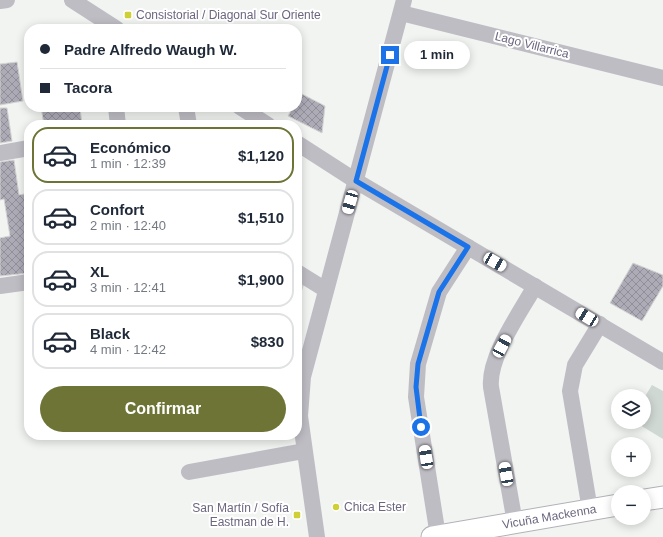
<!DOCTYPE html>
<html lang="es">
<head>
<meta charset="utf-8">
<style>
  body { margin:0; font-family:Arial,sans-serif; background:#f2f2f3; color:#1f2937; height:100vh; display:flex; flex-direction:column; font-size:15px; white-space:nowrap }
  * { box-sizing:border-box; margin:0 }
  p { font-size:13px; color:#747a83 }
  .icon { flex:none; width:22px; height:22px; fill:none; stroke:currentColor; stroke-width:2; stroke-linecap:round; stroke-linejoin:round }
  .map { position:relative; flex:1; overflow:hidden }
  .panel { position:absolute; left:24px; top:120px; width:278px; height:320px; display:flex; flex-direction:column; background:#fff; border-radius:16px; box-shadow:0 2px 10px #0003 }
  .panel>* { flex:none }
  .top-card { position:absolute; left:24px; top:24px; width:278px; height:88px; border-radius:16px; box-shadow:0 2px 10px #0003; display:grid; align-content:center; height:88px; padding:0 16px; background:#fff }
  .buttons { position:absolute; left:611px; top:389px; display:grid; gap:8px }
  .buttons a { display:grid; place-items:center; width:40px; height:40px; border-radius:50%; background:#fff; box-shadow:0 2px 10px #0003; font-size:20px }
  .end { position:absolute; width:18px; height:18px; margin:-9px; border:5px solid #1a73e8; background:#fff; box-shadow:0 0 0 2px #fff }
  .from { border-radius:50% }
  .bubble { position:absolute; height:28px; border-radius:14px; background:#fff; box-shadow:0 2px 10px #0003; font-size:13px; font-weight:700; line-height:28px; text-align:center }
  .car { position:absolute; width:12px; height:24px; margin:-12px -6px; border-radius:5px; box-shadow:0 0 3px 1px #0007; background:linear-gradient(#fff 24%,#345 0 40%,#fff 0 76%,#345 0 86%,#fff 0) }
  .top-card b { display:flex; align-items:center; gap:14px; height:38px; font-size:15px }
  .top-card b+b { border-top:1px solid #e0e1e3 }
  .top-card i { width:10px; height:10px; background:#1f2937 }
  ul { padding:7px 0 0; list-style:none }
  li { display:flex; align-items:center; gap:12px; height:56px; margin:0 8px 6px; padding:0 8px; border:2px solid #e0e1e3; border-radius:16px }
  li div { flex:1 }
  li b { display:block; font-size:15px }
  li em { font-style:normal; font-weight:700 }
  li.selected { border-color:#6e7436 }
  li>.icon { width:36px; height:36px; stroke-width:1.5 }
  .action { display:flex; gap:8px; margin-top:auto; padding:8px 16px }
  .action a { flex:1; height:46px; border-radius:24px; background:#6e7436; color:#fff; font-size:16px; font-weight:700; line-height:46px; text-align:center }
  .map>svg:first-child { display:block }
</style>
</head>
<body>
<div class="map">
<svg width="663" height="537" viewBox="0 0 663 537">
  <defs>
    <pattern id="park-crowns" width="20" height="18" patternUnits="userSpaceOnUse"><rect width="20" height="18" fill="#d0d8d4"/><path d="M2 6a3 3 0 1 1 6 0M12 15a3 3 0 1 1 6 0" fill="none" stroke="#adb3b1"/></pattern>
    <pattern id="building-cross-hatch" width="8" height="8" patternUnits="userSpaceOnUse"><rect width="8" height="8" fill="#adabb6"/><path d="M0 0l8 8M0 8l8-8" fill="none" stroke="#918f99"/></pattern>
  </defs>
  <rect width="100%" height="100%" fill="#f1f4f1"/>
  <!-- park -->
  <path fill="url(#park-crowns)" d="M297,277l8,5 -8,23z"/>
  <!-- pitch -->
  <path fill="#d0d8d4" d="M652,385l11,6v48l-28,-17h9v-24z"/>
  <!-- building -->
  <g fill="url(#building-cross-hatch)" stroke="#d4d5d3">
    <path d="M17,62l6,39 -23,4v-41z"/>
    <path d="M300,93l25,13 -3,27 -34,-17 5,-9h4v-9z"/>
    <path d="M41,107h39l2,18h-38z"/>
    <path d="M0,108h7l5,33 -12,2z"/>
    <path d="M14,160l5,35 10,-2v41h-4l4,23v16l-29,3v-38l10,-2 -6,-37 -4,1v-38z"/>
    <path d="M633,263l30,12v11l-21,35 -32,-18z"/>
  </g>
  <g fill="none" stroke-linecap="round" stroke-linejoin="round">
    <defs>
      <g id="major">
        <path d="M644,500l19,-3"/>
        <path id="s1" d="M432,537l186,-32"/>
      </g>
    </defs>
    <!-- major casing -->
    <use href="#major" stroke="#b3b1b8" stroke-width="23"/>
    <!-- minor -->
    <g stroke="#bfbdc4" stroke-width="16">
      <path d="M72,0l45,29"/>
      <path d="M0,1l7,-1"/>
      <path d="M401,13l262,65"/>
      <path d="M116,107l2,18"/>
      <path d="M186,107l3,18"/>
      <path d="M240,107l28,18"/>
      <path d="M297,143l59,38 307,181"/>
      <path d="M0,153l29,-5"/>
      <path d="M297,272l29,18"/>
      <path d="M0,286l29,-4"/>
      <path d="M189,472l115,-21"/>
      <path d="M590,510l-20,-119 5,-26 25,-41"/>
      <path d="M515,523l-24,-136c-3,-30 29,-74 44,-101"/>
      <path d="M438,536l-22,-139 2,-33 21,-72 29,-45"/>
      <path d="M317,537l-17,-121 3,-39 101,-377"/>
    </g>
    <!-- major -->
    <use href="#major" stroke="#fff" stroke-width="21"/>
  </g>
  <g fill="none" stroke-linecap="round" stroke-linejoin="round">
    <!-- route -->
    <path stroke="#1a73e8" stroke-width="5" d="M390,55l-34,126 112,66 -29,45 -21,72 -2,23 5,40"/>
  </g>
  <!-- markers -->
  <g fill="#ced035" stroke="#fff" stroke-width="1.5">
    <rect x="124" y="11" width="8" height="8" rx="2"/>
    <circle cx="336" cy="507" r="4"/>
    <rect x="293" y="511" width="8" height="8" rx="2"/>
  </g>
  <g text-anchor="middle" stroke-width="4" stroke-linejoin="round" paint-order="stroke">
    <!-- poi labels -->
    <g font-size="12" fill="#6c667f" stroke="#fff" text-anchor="start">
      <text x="136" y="19">Consistorial / Diagonal Sur Oriente</text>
      <text x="344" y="511">Chica Ester</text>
      <text x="289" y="512" text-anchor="end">San Martín / Sofía<tspan x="289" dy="14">Eastman de H.</tspan></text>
    </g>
    <!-- street labels -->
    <g font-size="12" fill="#6c667f" stroke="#fff">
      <text transform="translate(532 45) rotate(14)" y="4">Lago Villarrica</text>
      <text dy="4" stroke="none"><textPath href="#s1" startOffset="119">Vicuña Mackenna</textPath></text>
    </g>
  </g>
</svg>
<div class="buttons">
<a><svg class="icon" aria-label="layers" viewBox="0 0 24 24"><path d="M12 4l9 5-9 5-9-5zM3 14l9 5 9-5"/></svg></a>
<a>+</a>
<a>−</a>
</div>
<i class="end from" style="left:421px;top:427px"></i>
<i class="end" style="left:390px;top:55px"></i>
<div class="bubble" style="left:404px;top:41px;width:66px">1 min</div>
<i class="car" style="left:350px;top:202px;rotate:196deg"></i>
<i class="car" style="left:495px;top:262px;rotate:120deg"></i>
<i class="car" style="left:587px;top:317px;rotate:301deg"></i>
<i class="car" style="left:502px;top:346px;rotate:29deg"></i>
<i class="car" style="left:426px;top:457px;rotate:351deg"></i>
<i class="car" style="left:506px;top:474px;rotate:350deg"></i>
<div class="top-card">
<b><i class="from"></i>Padre Alfredo Waugh W.</b>
<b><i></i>Tacora</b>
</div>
<section class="panel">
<ul>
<li class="selected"><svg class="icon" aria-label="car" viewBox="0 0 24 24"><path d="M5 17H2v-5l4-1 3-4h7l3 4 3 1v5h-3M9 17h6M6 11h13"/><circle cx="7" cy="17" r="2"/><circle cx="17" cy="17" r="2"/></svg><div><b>Económico</b><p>1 min · 12:39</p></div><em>$1,120</em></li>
<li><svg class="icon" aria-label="car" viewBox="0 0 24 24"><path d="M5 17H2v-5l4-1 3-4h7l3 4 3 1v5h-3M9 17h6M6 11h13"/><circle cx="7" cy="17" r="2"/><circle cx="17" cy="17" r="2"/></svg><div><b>Confort</b><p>2 min · 12:40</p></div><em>$1,510</em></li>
<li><svg class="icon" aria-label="car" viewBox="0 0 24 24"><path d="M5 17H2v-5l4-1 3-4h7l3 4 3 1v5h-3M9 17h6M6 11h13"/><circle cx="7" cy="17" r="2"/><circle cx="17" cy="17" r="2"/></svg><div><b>XL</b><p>3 min · 12:41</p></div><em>$1,900</em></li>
<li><svg class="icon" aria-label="car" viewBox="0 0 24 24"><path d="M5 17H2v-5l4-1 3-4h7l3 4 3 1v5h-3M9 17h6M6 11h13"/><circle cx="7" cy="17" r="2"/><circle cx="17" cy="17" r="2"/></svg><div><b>Black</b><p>4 min · 12:42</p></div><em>$830</em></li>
</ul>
<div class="action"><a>Confirmar</a></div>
</section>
</div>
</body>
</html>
